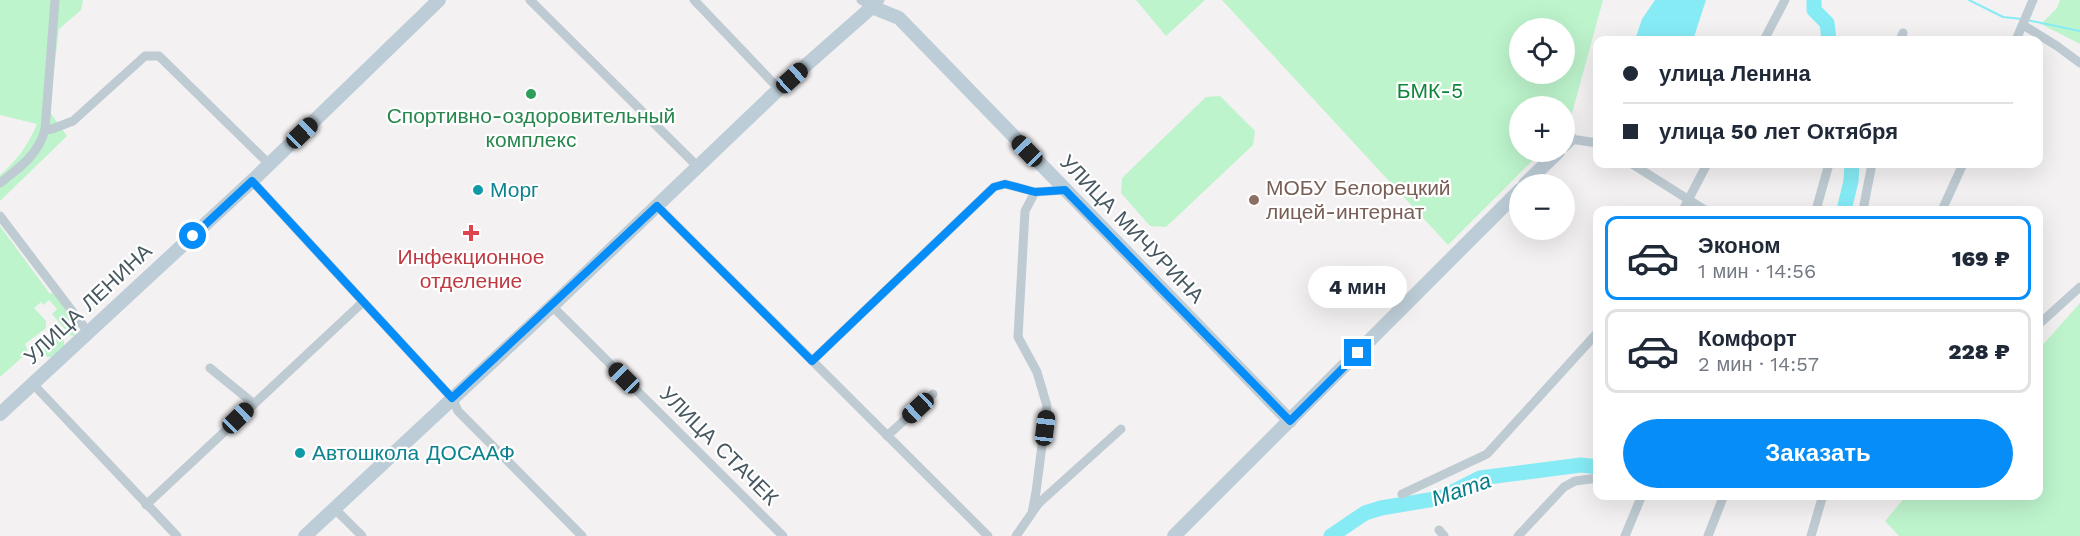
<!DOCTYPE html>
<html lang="ru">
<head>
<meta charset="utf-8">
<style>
  body { margin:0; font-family:"Work Sans",sans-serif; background:#f2f2f3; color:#1f2937; height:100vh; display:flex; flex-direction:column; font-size:22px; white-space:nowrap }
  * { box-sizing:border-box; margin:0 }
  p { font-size:20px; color:#747a83 }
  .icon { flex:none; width:33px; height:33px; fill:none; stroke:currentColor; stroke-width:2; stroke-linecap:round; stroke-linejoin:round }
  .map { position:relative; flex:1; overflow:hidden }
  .side { position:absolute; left:1593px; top:206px; width:450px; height:294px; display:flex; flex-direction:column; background:#fff; border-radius:12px; box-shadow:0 6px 24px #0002 }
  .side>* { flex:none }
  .banner { position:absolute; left:1593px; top:36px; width:450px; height:132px; border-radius:12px; box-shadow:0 6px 24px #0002; display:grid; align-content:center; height:132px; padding:0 30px; background:#fff }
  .controls { position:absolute; left:1509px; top:18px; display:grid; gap:12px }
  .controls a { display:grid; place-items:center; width:66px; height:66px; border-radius:50%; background:#fff; box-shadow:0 6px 24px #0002; font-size:30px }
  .end { position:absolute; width:27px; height:27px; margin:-14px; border:8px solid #078df8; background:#fff; box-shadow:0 0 0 3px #fff }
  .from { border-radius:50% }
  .bubble { position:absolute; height:42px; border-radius:21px; background:#fff; box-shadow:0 6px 24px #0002; font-size:20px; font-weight:800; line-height:42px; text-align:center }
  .car { position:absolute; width:18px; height:36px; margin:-18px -9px; border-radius:8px; box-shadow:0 0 4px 2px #0007; background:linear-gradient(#222 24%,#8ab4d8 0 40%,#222 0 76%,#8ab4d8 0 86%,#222 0) }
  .banner b { display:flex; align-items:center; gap:21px; height:57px; font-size:22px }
  .banner b+b { border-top:2px solid #e0e1e3 }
  .banner i { width:15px; height:15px; background:#1f2937 }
  ul { padding:10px 0 0; list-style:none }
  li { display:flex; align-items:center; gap:18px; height:84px; margin:0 12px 9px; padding:0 18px; border:3px solid #e0e1e3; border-radius:12px }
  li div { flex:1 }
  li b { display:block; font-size:22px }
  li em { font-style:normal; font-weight:800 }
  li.on { border-color:#078df8 }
  li>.icon { width:54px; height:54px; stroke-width:1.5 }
  .cta { display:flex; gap:12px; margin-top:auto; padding:12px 30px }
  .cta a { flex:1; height:69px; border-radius:36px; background:#078df8; color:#fff; font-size:24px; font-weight:800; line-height:69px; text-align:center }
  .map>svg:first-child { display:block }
</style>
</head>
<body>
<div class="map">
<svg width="2080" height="536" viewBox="0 0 2080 536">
  <rect width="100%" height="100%" fill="#f4f1f2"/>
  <!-- green -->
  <g fill="#bdf4cc" fill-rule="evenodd">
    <path d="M0,0h83l-2,10 -22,19 -10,82 18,25 -67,65v-26c17,-14 28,-30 37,-51l-37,-9z"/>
    <path d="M1136,0h69l-39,36z"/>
    <path d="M1222,0h381l-34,124 -4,4 -1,-22h-44v46h21l-93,93zM1520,28h44v46h-44z"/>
    <path d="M2060,0h20v44l-39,-20 16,-16z"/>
    <path d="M1220,96l35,35 -2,14 -87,82 -16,-1 -29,-33 1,-15 84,-81z"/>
    <path d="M0,226l50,68 3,-2 25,34 -1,6 -3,4 -4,-1 -18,-21 5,-5 -8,-9 -6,5 -2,-3 -7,6 12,13v7l-21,16 3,8 -28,25z"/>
    <path d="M2080,303v233h-181l-14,-15 22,-26h131l1,-146z"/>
    <path d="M55,330l9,10v6l-13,11h-4l-9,-9z"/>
  </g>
  <!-- water -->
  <path fill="#86ebf5" d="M1655,0h51l-13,40h-58l7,-21z"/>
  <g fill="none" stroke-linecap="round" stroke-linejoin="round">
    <!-- stream -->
    <g stroke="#86ebf5" stroke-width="2">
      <path d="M1969,0l34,17 19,2"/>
      <path d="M2027,20l53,11"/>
    </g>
    <!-- river -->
    <g stroke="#86ebf5" stroke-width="15">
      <path d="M1814,0v10l13,13 2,17"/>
      <path d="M1844,210l7,-29 1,-17"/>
      <path d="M1331,536l34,-23 16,-5 60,-10 39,-20 101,-13 17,2"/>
    </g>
    <!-- street -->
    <g stroke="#becbd2" stroke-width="9">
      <path d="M530,0l168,167"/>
      <path d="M694,0l85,89"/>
      <path d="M861,0l11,7 8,-7"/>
      <path d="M2023,25l34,21 23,17"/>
      <path d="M1764,40l21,-40"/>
      <path d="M1900,40l3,-7"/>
      <path d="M2016,40l17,-40"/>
      <path d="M45,130l7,-1 21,-8 72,-65h14l110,108"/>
      <path d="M1570,139l28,4"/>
      <path d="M1632,164l73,46"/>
      <path d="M252,181l200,217 6,13 124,125"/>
      <path d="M0,183c19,-15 38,-28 45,-53l10,-130"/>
      <path d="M657,206l331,330"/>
      <path d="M1683,210l24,-46"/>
      <path d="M1816,210l13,-46"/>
      <path d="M1863,210l9,-46"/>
      <path d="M1942,210l21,-46"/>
      <path d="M0,216l88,116"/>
      <path d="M552,306l231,230"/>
      <path d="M2038,325l42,-38"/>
      <path d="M812,361l182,-174 11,-3 30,8 30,-2"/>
      <path d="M210,368l43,35"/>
      <path d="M33,384l144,152"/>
      <path d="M887,436l46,-42"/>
      <path d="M1402,494l85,-40 111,-122"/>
      <path d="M146,505l217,-203"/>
      <path d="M334,508l28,28"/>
      <path d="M1033,511l6,-8 82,-74"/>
      <path d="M1439,530l5,6"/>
      <path d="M1016,536l16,-23 4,-21 11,-86 -10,-34 -19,-35 7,-126 10,-19"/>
      <path d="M1518,536l46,-49 11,-6 23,-3"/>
      <path d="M1625,536l17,-41"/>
      <path d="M1708,536l16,-41"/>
      <path d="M1811,536l12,-41"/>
    </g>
    <!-- secondary -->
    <g stroke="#bdcdd7" stroke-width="14">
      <path d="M1564,145l6,-6"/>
      <path d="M1525,184l33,-32"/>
      <path d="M0,414l252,-233 187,-181"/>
      <path d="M305,536l247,-230 227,-217 93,-82 27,11 391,403"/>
      <path d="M1174,536l346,-346"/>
    </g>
  </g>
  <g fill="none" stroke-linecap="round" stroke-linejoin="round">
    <!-- route -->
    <path stroke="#078df8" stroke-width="8" d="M193,236l59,-55 200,217 205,-192 155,155 182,-174 11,-3 30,8 30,-2 225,231 68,-68"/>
  </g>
  <!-- markers -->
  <circle fill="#2e9e5b" stroke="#fff" stroke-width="2" cx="531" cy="94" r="6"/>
  <g fill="#0f9aa8" stroke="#fff" stroke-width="2">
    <circle cx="478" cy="190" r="6"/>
    <circle cx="300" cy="453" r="6"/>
  </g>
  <circle fill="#8d6e63" stroke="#fff" stroke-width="2" cx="1254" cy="200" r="6"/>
  <path fill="#e0444e" stroke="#fff" stroke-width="2" d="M468 224h6v6h6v6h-6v6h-6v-6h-6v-6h6z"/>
  <g text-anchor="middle" stroke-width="4.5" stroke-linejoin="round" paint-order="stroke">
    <!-- park labels -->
    <g font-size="21" fill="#0e863c" stroke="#fff">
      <text x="1430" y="98">БМК-5</text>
    </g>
    <!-- leisure labels -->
    <g font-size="21" fill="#27864d" stroke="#fff">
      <text x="531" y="123">Спортивно-оздоровительный<tspan x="531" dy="24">комплекс</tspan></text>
    </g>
    <!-- education labels -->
    <g font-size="21" fill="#785e54" stroke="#fff" text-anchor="start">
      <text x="1266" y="195">МОБУ Белорецкий<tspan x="1266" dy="24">лицей-интернат</tspan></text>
    </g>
    <!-- culture labels -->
    <g font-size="21" fill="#0d838f" stroke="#fff" text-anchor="start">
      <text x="490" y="197">Морг</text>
      <text x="312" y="460">Автошкола ДОСААФ</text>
    </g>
    <!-- street labels -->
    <g font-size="21" fill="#475861" stroke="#fff">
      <text transform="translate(1132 229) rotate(46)" y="7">УЛИЦА МИЧУРИНА</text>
      <text transform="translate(88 304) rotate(-43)" y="7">УЛИЦА ЛЕНИНА</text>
      <text transform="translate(719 446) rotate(45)" y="7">УЛИЦА СТАЧЕК</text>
    </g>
    <!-- health labels -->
    <g font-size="21" fill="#be3a42" stroke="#fff">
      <text x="471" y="264">Инфекционное<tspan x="471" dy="24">отделение</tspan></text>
    </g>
    <!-- water labels -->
    <g font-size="22" font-style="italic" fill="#057c88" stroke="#fff">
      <text transform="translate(1461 489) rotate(-19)" y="8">Мата</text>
    </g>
  </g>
</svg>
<div class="controls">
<a><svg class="icon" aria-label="locate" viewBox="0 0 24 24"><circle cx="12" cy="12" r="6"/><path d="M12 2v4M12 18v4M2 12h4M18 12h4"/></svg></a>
<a>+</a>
<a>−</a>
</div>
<i class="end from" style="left:193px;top:236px"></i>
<i class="end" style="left:1358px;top:353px"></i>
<div class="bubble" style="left:1308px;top:266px;width:99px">4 мин</div>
<i class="car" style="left:792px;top:78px;rotate:48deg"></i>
<i class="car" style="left:302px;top:133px;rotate:46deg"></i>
<i class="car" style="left:1027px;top:151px;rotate:316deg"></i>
<i class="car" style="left:624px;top:378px;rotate:315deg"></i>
<i class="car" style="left:918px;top:408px;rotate:227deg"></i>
<i class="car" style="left:238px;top:418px;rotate:46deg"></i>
<i class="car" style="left:1045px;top:428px;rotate:7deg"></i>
<div class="banner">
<b><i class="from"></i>улица Ленина</b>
<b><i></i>улица 50 лет Октября</b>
</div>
<section class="side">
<ul>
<li class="on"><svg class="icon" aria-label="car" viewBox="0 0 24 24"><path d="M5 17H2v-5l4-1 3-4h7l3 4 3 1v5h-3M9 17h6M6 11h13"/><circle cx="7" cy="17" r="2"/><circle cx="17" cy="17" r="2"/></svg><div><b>Эконом</b><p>1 мин · 14:56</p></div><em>169 ₽</em></li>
<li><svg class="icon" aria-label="car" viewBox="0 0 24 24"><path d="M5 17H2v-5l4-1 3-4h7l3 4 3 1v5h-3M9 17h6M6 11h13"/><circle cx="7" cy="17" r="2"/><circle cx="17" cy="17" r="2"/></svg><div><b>Комфорт</b><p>2 мин · 14:57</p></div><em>228 ₽</em></li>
</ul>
<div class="cta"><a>Заказать</a></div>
</section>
</div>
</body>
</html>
